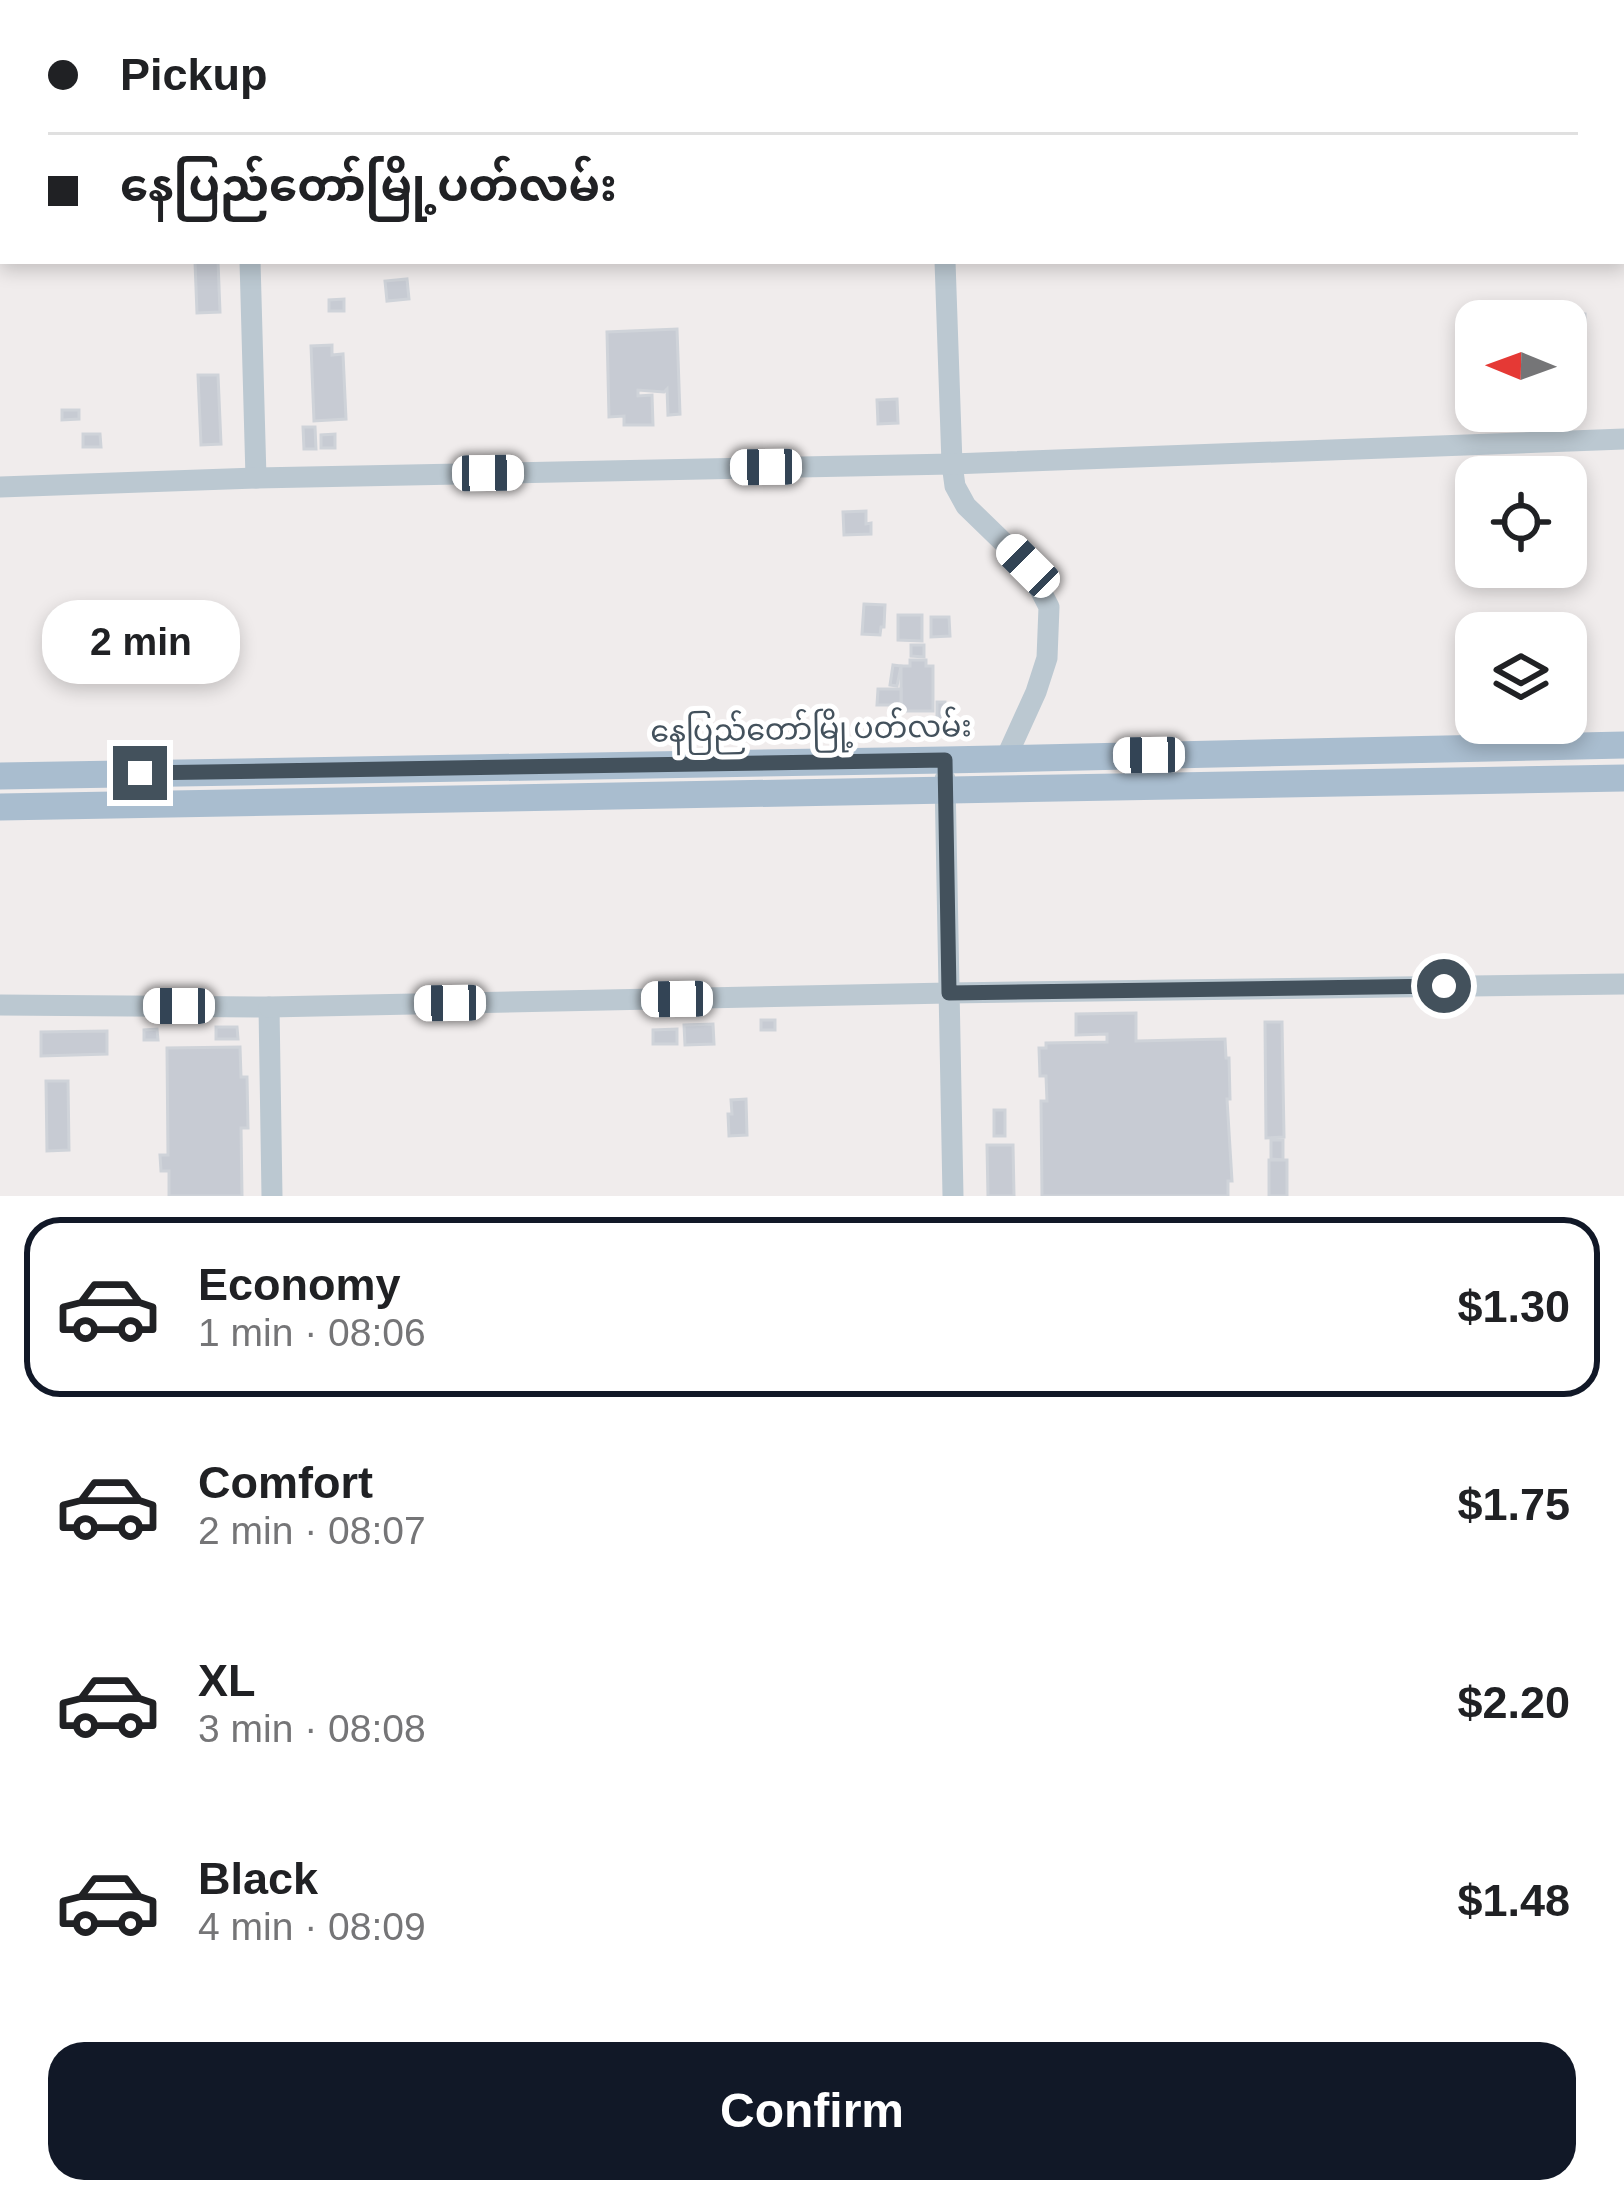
<!DOCTYPE html>
<html lang="en">
<head>
<meta charset="utf-8">
<style>
  body { margin:0; font-family:Arial,"Noto Sans Myanmar",sans-serif; background:#f2f2f2; color:#202124; height:100vh; display:flex; flex-direction:column; font-size:45px; white-space:nowrap }
  * { box-sizing:border-box; margin:0 }
  p { font-size:39px; color:#757577 }
  .icon { flex:none; width:66px; height:66px; fill:none; stroke:currentColor; stroke-width:2; stroke-linecap:round; stroke-linejoin:round }
  .map { position:relative; height:1196px; overflow:hidden }
  .panel { display:flex; flex-direction:column; background:#fff; flex:1 }
  .panel>* { flex:none }
  .top-card { position:absolute; left:0px; top:0px; width:1626px; height:264px; box-shadow:0 6px 18px #0003; display:grid; align-content:center; height:264px; padding:0 48px; background:#fff }
  .needle { width:78px; rotate:271deg }
  .tools { position:absolute; left:1455px; top:300px; display:grid; gap:24px }
  .tools a { display:grid; place-items:center; width:132px; height:132px; border-radius:24px; background:#fff; box-shadow:0 6px 18px #0003; font-size:60px }
  .end { position:absolute; width:54px; height:54px; margin:-27px; border:15px solid #43515c; background:#fff; box-shadow:0 0 0 6px #fff }
  .from { border-radius:50% }
  .bubble { position:absolute; height:84px; border-radius:36px; background:#fff; box-shadow:0 6px 18px #0003; font-size:39px; font-weight:700; line-height:84px; text-align:center }
  .car { position:absolute; width:36px; height:72px; margin:-36px -18px; border-radius:15px; box-shadow:0 0 9px 3px #0007; background:linear-gradient(#fff 24%,#345 0 40%,#fff 0 76%,#345 0 86%,#fff 0) }
  .top-card b { display:flex; align-items:center; gap:42px; height:114px; font-size:45px }
  .top-card b+b { border-top:3px solid #e0e0e0 }
  .top-card i { width:30px; height:30px; background:#202124 }
  ul { padding:21px 0 0; list-style:none }
  li { display:flex; align-items:center; gap:36px; height:180px; margin:0 24px 18px; padding:0 24px; border:6px solid transparent; border-radius:36px }
  li div { flex:1 }
  li b { display:block; font-size:45px }
  li em { font-style:normal; font-weight:700 }
  li.current { border-color:#111827 }
  li>.icon { width:108px; height:108px; stroke-width:1.5 }
  .action { display:flex; gap:24px; margin-top:auto; padding:24px 48px }
  .action a { flex:1; height:138px; border-radius:36px; background:#111827; color:#fff; font-size:48px; font-weight:700; line-height:138px; text-align:center }
  .map>svg:first-child { display:block }
</style>
</head>
<body>
<div class="map">
<svg width="1624" height="1196" viewBox="0 0 1624 1196">
  <rect width="100%" height="100%" fill="#f0ecec"/>
  <!-- building -->
  <g fill="#c7cbd3" stroke="#cfd3d9" stroke-width="3">
    <path d="M218,261l2,51 -23,1 -2,-51z"/>
    <path d="M407,279l2,20 -22,2 -2,-20z"/>
    <path d="M344,299v12h-15v-11z"/>
    <path d="M1557,314h28v66h-19v-59h-9z"/>
    <path d="M677,329l3,85 -12,1 -1,-26 -3,3 -26,-2v6l14,-1 1,30h-29v-9l-15,1 -2,-85z"/>
    <path d="M332,345v10l11,-1 3,65 -32,2 -3,-75z"/>
    <path d="M198,375h20l3,69 -20,1z"/>
    <path d="M897,399l1,24 -20,1 -1,-24z"/>
    <path d="M62,410h17v9l-17,1z"/>
    <path d="M303,427h12l1,22h-12z"/>
    <path d="M83,434h17l1,13h-18z"/>
    <path d="M335,434v14h-14v-13z"/>
    <path d="M866,511v13l5,-1v11l-27,1 -1,-23z"/>
    <path d="M864,604l21,1 -1,22h-3l-1,8 -18,-1z"/>
    <path d="M898,615h24v26l-24,-1z"/>
    <path d="M931,617h18l1,19 -19,1z"/>
    <path d="M911,645h13v12l-13,-1z"/>
    <path d="M910,660h16v6h7v45h-32v-45h9z"/>
    <path d="M893,665l8,1 -4,20 -7,-1z"/>
    <path d="M878,689h23v16h-24z"/>
    <rect x="937" y="702" width="8" height="20"/>
    <path d="M1136,1013v28l89,-2 1,19h3l1,41h-3l5,82h-4v15h-186l-1,-95h6l-1,-25h-6l-1,-28h7v-5l61,-1v-8l-31,1v-21z"/>
    <rect x="761" y="1020" width="14" height="10"/>
    <path d="M1265,1022h17l2,115 -18,1z"/>
    <path d="M713,1024l1,20 -29,1 -1,-20z"/>
    <path d="M216,1027h21l1,12h-22z"/>
    <path d="M157,1029l1,11h-14v-10z"/>
    <path d="M677,1029v15h-24v-14z"/>
    <path d="M107,1031v23l-66,2v-24z"/>
    <path d="M240,1047l1,30h6l1,51h-7l1,68h-73v-25h-8l-1,-16h8l-1,-107z"/>
    <path d="M46,1081h22l1,69 -22,1z"/>
    <path d="M746,1099l1,36 -18,1 -1,-22h4l-1,-14z"/>
    <rect x="994" y="1110" width="11" height="26"/>
    <path d="M1271,1140h12v20l-12,-1z"/>
    <path d="M987,1145h26l1,51h-26z"/>
    <rect x="1269" y="1160" width="18" height="36"/>
  </g>
  <g fill="none" stroke-linecap="round" stroke-linejoin="round">
    <!-- minor -->
    <g stroke="#bbc8d1" stroke-width="21">
      <path d="M138,0l1,3"/>
      <path d="M243,0v3"/>
      <path d="M937,0v3"/>
      <path d="M0,15l3,-1"/>
      <path d="M250,261l6,217"/>
      <path d="M945,261l7,203 3,22 11,20 62,60 21,41 -2,51 -11,34 -30,66"/>
      <path d="M0,487l256,-9 696,-14 672,-25"/>
      <path d="M945,779l8,417"/>
      <path d="M0,1005l269,2 3,189"/>
      <path d="M269,1007l680,-14 675,-9"/>
    </g>
    <!-- major -->
    <g stroke="#a9bdcf" stroke-width="27">
      <path d="M0,776l945,-16 679,-15"/>
      <path d="M0,807l1624,-29"/>
    </g>
  </g>
  <g fill="none" stroke-linecap="round" stroke-linejoin="round">
    <!-- route -->
    <path stroke="#43515c" stroke-width="15" d="M140,773l805,-13 4,233 495,-7"/>
  </g>
  <g text-anchor="middle" stroke-width="10" stroke-linejoin="round" paint-order="stroke">
    <!-- street labels -->
    <g font-size="30" fill="#43515c" stroke="#fff">
      <text transform="translate(811 729) rotate(-1)" y="10">နေပြည်တော်မြို့ပတ်လမ်း</text>
    </g>
  </g>
</svg>
<div class="tools">
<a><svg class="needle" viewBox="-14 -14 28 28"><path d="M0-13l5 13h-10z" fill="#e53935"/><path d="M0 13l5-13h-10z" fill="#757577"/></svg></a>
<a><svg class="icon" aria-label="locate" viewBox="0 0 24 24"><circle cx="12" cy="12" r="6"/><path d="M12 2v4M12 18v4M2 12h4M18 12h4"/></svg></a>
<a><svg class="icon" aria-label="layers" viewBox="0 0 24 24"><path d="M12 4l9 5-9 5-9-5zM3 14l9 5 9-5"/></svg></a>
</div>
<i class="end from" style="left:1444px;top:986px"></i>
<i class="end" style="left:140px;top:773px"></i>
<div class="bubble" style="left:42px;top:600px;width:198px">2 min</div>
<i class="car" style="left:766px;top:467px;rotate:269deg"></i>
<i class="car" style="left:488px;top:473px;rotate:89deg"></i>
<i class="car" style="left:1028px;top:566px;rotate:315deg"></i>
<i class="car" style="left:1149px;top:755px;rotate:269deg"></i>
<i class="car" style="left:677px;top:999px;rotate:269deg"></i>
<i class="car" style="left:450px;top:1003px;rotate:269deg"></i>
<i class="car" style="left:179px;top:1006px;rotate:270deg"></i>
<div class="top-card">
<b><i class="from"></i>Pickup</b>
<b><i></i>နေပြည်တော်မြို့ပတ်လမ်း</b>
</div>
</div>
<section class="panel">
<ul>
<li class="current"><svg class="icon" aria-label="car" viewBox="0 0 24 24"><path d="M5 17H2v-5l4-1 3-4h7l3 4 3 1v5h-3M9 17h6M6 11h13"/><circle cx="7" cy="17" r="2"/><circle cx="17" cy="17" r="2"/></svg><div><b>Economy</b><p>1 min · 08:06</p></div><em>$1.30</em></li>
<li><svg class="icon" aria-label="car" viewBox="0 0 24 24"><path d="M5 17H2v-5l4-1 3-4h7l3 4 3 1v5h-3M9 17h6M6 11h13"/><circle cx="7" cy="17" r="2"/><circle cx="17" cy="17" r="2"/></svg><div><b>Comfort</b><p>2 min · 08:07</p></div><em>$1.75</em></li>
<li><svg class="icon" aria-label="car" viewBox="0 0 24 24"><path d="M5 17H2v-5l4-1 3-4h7l3 4 3 1v5h-3M9 17h6M6 11h13"/><circle cx="7" cy="17" r="2"/><circle cx="17" cy="17" r="2"/></svg><div><b>XL</b><p>3 min · 08:08</p></div><em>$2.20</em></li>
<li><svg class="icon" aria-label="car" viewBox="0 0 24 24"><path d="M5 17H2v-5l4-1 3-4h7l3 4 3 1v5h-3M9 17h6M6 11h13"/><circle cx="7" cy="17" r="2"/><circle cx="17" cy="17" r="2"/></svg><div><b>Black</b><p>4 min · 08:09</p></div><em>$1.48</em></li>
</ul>
<div class="action"><a>Confirm</a></div>
</section>
</body>
</html>
